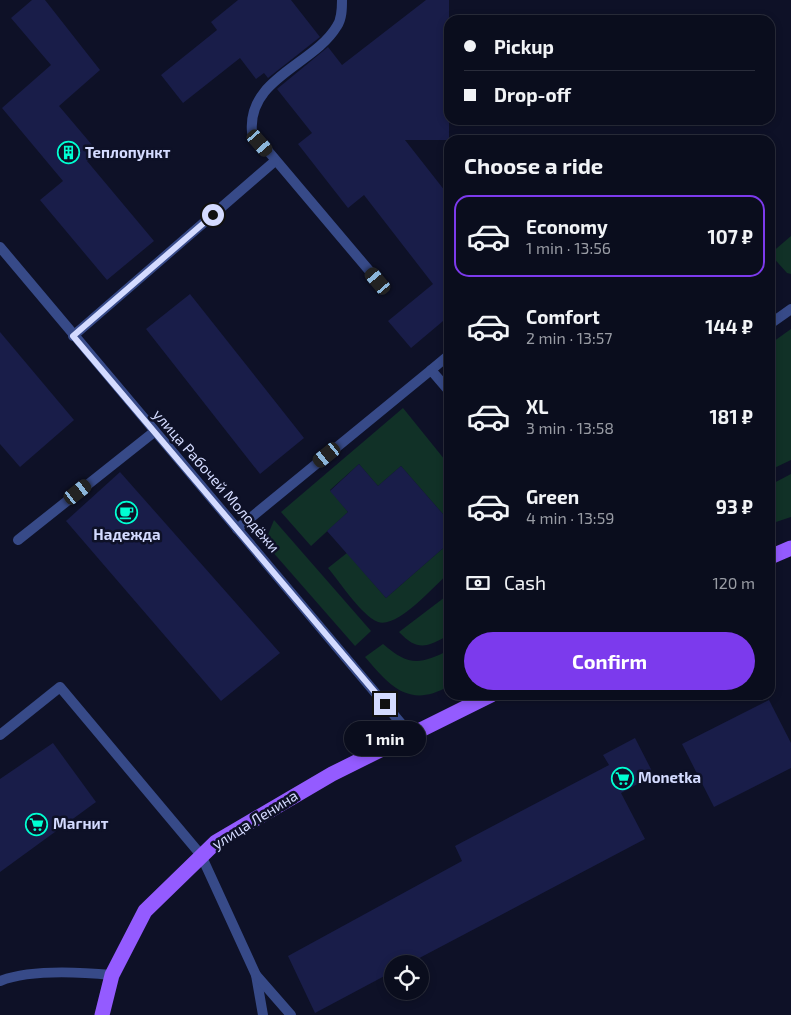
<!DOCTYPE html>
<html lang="en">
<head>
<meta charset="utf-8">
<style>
  body { margin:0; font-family:"Exo 2",sans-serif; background:#131626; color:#f1f3f6; height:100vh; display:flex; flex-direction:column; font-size:19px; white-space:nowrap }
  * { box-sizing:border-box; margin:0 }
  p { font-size:16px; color:#999ca4 }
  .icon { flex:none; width:28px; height:28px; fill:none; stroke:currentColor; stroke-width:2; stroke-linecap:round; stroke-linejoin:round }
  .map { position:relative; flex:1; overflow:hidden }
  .sheet { position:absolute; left:444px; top:135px; width:331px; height:565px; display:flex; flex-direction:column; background:#0a0d1d; border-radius:15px; box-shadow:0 2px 8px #0003,0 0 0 1px #2a2d3b }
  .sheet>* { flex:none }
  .top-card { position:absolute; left:444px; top:15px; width:331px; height:110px; border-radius:15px; box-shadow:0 2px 8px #0003,0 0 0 1px #2a2d3b; display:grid; align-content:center; height:110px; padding:0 20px; background:#0a0d1d }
  .tools { position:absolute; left:384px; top:955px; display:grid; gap:10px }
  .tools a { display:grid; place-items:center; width:45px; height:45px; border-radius:50%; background:#0a0d1d; box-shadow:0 2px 8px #0003,0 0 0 1px #2a2d3b; font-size:25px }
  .end { position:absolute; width:22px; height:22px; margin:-11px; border:6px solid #d4dbff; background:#111; box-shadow:0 0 0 2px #111 }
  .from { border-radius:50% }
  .bubble { position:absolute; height:35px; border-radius:18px; background:#0a0d1d; box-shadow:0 2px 8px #0003,0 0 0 1px #2a2d3b; font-size:16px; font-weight:700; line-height:35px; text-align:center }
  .car { position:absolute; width:15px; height:30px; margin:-15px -8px; border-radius:6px; box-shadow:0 0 4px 1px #0007; background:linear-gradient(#222 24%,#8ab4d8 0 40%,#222 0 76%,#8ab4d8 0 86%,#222 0) }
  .top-card b { display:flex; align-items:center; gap:18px; height:48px; font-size:19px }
  .top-card b+b { border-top:1px solid #2a2d3b }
  .top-card i { width:12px; height:12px; background:#f1f3f6 }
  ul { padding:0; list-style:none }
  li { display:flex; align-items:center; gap:15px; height:82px; margin:0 10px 8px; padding:0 10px; border:2px solid transparent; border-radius:15px }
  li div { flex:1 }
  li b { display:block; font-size:19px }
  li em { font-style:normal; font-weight:700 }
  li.current { border-color:#7c3aed }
  li>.icon { width:45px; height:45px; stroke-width:1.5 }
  h2 { padding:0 20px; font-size:22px; line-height:60px }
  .pay { display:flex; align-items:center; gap:12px; height:55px; padding:0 20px; font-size:19px }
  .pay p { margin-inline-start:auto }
  .cta { display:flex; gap:10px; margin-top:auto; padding:10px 20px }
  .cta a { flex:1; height:58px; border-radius:30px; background:#7c3aed; color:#fff; font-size:20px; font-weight:700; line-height:58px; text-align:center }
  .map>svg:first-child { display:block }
</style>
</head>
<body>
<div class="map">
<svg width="791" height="1015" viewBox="0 0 791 1015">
  <rect width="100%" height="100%" fill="#0e1127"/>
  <!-- green -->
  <g fill="#113127">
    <path d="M791,236v38l-4,-1 -17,-19z"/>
    <path d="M791,329v131l-21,10v-126z"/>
    <path d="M403,408l46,57v56l-48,-55 -23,20 -19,-22 -29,26 18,22 -37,34 -30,-34z"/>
    <path d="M791,474v43l-21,7v-39z"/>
    <path d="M274,520l97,111 -16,15 -84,-96 -4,-13z"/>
    <path d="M449,543v30c-15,13 -52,56 -71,49 -16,-6 -39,-41 -50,-54l19,-15 39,45z"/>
    <path d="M449,594v41c-22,12 -31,17 -50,-3z"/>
    <path d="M383,644c25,22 37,21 66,6v36c-40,23 -59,0 -84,-29z"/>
  </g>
  <!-- building -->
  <g fill="#191d49">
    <path d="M32,0h13l55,70 -41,36 39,46 -11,9 67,80 -47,39 -67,-80 23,-19 -61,-73 49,-43 -40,-47z"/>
    <path d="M238,0h53l29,37 -52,41 -4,-5 -8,6 -16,-21 -57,45 -22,-28 56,-45 -6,-8z"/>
    <path d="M426,0h23v140h-44l44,56v120l-38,32 -23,-27 45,-37 -69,-89 -16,13 -50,-64 14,-11 -35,-44 51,-42 14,18z"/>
    <path d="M190,294l114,144 -44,36 -114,-145z"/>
    <path d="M0,332l74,88 -54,47 -20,-23z"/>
    <path d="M359,464l19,22 23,-20 48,55v22l-63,55 -59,-67 21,-19 -18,-21z"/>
    <path d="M120,472l160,181 -59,48 -155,-180z"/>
    <path d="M769,700l22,43v25l-77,39 -32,-63z"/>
    <path d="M635,738l19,37 -33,18 24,46 -237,125h-16v8l-77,41 -27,-57 174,-95 -7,-15 154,-81 -6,-10z"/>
    <path d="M53,743l43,59 -96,70v-93z"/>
  </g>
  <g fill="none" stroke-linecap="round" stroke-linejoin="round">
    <!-- lane -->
    <g stroke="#374a88" stroke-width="10">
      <path d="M342,0c0,8 0,19 -5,26 -23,39 -90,52 -85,106l126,149"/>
      <path d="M770,324l21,-15"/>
      <path d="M73,336l202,-175"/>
      <path d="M431,370l18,-15"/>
      <path d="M237,529l194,-159 18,21"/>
      <path d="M18,540l136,-108"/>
      <path d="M0,735l60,-48 141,168 55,120 7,40"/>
      <path d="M256,975l35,40"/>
    </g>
    <!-- street -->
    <g stroke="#374a88" stroke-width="10">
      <path d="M0,247l410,487"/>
      <path d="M0,981c30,-12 80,-9 112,-6"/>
    </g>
    <!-- primary -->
    <g stroke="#945bff" stroke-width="15">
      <path d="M770,557l21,-9"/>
      <path d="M102,1015l10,-40 33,-64 71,-69 116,-68 159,-79"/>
    </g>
  </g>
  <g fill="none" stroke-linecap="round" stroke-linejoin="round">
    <!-- route -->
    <path stroke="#d4dbff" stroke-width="6" d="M213,215l-140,121 312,368"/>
  </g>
  <!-- icons -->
  <defs>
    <symbol id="building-ring" viewBox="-11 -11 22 22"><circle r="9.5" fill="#0e1127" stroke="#00ffd2" stroke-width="1.5"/><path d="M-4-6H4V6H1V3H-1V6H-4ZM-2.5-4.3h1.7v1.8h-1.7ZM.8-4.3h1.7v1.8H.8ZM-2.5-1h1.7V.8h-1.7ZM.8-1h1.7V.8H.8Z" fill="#00ffd2"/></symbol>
    <symbol id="cafe-ring" viewBox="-11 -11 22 22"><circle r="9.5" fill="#0e1127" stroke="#00ffd2" stroke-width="1.5"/><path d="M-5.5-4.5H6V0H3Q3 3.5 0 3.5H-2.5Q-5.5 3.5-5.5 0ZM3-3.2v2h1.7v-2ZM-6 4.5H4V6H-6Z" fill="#00ffd2"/></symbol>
    <symbol id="supermarket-ring" viewBox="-11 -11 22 22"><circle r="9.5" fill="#0e1127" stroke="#00ffd2" stroke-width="1.5"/><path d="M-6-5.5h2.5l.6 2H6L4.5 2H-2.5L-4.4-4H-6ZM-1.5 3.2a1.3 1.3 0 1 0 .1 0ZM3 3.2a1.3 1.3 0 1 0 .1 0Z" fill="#00ffd2"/></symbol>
  </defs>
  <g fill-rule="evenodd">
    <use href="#building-ring" x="56" y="140" width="25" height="25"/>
    <use href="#cafe-ring" x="114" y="500" width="25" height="25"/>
    <use href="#supermarket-ring" x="610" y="766" width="25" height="25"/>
    <use href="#supermarket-ring" x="24" y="812" width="25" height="25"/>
  </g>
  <g text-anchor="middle" stroke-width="5" stroke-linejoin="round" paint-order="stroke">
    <!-- poi labels -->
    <g font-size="15" font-weight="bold" fill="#d4dbff" stroke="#0e1127" text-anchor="start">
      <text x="85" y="158">Теплопункт</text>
      <text x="127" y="540" text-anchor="middle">Надежда</text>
      <text x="638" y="783">Monetka</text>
      <text x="53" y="829">Магнит</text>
    </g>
    <!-- street labels -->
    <g font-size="15" fill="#d4dbff" stroke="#0e1127">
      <text transform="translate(216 481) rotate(49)" y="5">улица Рабочей Молодёжи</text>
      <text transform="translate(255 820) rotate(-32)" y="5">улица Ленина</text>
    </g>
  </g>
</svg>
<div class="tools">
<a><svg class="icon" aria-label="locate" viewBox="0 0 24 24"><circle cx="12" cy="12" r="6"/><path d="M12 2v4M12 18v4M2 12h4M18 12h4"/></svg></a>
</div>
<i class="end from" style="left:213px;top:215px"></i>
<i class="end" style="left:385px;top:704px"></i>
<div class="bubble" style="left:344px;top:721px;width:82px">1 min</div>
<i class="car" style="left:260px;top:143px;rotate:139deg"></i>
<i class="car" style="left:378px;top:281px;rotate:320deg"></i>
<i class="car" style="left:327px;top:455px;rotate:231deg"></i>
<i class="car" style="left:78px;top:492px;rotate:52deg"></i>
<div class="top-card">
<b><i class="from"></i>Pickup</b>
<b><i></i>Drop-off</b>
</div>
<section class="sheet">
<h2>Choose a ride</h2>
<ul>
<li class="current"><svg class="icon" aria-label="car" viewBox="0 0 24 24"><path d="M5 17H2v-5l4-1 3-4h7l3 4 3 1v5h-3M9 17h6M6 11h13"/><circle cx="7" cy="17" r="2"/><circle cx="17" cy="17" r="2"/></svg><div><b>Economy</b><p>1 min · 13:56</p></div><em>107 ₽</em></li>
<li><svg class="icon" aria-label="car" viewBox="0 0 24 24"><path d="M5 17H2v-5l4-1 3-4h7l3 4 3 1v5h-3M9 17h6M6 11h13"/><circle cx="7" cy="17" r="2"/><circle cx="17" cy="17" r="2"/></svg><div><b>Comfort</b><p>2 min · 13:57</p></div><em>144 ₽</em></li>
<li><svg class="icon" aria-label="car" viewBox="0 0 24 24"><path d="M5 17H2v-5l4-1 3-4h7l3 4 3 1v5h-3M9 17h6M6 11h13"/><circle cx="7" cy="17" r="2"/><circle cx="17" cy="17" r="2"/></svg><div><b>XL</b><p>3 min · 13:58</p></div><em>181 ₽</em></li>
<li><svg class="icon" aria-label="car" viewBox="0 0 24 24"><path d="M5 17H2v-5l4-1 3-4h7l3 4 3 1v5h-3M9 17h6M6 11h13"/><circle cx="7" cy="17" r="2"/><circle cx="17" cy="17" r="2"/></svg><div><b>Green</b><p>4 min · 13:59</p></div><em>93 ₽</em></li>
</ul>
<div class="pay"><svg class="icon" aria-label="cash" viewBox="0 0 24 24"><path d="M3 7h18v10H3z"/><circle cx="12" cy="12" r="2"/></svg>Cash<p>120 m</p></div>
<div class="cta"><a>Confirm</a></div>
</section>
</div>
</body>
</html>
